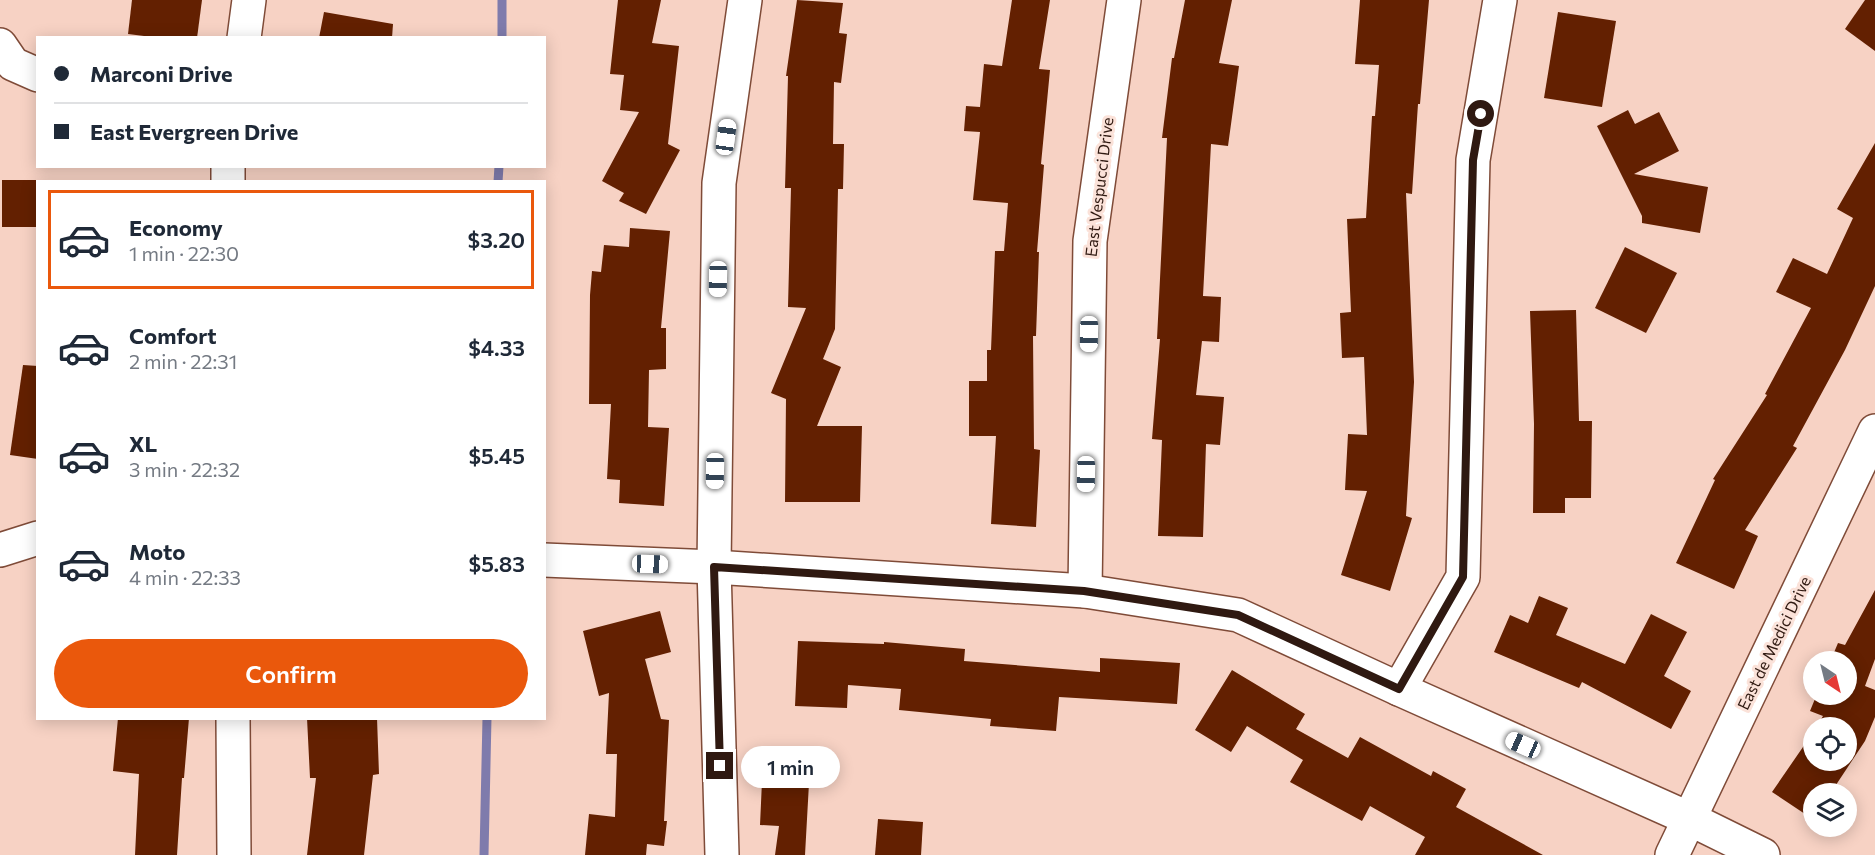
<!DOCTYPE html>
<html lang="en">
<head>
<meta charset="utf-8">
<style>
  body { margin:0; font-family:Commissioner,sans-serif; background:#f6f6f7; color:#1f2937; height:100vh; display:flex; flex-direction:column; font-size:22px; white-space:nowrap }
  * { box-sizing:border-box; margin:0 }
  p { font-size:20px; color:#747a83 }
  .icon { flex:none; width:33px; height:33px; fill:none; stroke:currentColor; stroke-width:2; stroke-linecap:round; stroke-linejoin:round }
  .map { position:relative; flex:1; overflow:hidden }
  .details { position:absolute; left:36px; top:180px; width:510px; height:540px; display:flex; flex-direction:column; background:#fff; border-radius:0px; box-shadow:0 3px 15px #0003 }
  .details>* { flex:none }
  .top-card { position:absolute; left:36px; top:36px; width:510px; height:132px; border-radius:0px; box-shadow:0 3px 15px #0003; display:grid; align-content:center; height:132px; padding:0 18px; background:#fff }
  .needle { width:39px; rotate:145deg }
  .buttons { position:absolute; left:1803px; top:651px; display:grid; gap:12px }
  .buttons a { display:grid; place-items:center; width:54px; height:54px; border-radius:50%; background:#fff; box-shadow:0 3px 15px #0003; font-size:30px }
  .end { position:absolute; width:27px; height:27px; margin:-14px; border:8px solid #2f1911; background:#fff; box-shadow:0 0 0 3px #fff }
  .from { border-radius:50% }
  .bubble { position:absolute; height:42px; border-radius:21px; background:#fff; box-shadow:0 3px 15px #0003; font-size:20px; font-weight:600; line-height:42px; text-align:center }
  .car { position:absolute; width:18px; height:36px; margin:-18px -9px; border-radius:8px; box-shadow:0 0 4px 2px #0007; background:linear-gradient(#fff 24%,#345 0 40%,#fff 0 76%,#345 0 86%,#fff 0) }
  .top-card b { display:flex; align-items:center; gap:21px; height:57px; font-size:22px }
  .top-card b+b { border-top:2px solid #e0e1e3 }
  .top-card i { width:15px; height:15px; background:#1f2937 }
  ul { padding:10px 0 0; list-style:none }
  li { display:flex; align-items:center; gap:18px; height:99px; margin:0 12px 9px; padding:0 6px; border:3px solid transparent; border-radius:0px }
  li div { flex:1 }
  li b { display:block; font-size:22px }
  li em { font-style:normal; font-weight:600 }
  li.on { border-color:#ea580c }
  li>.icon { width:54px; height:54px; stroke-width:1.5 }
  .button { display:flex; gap:12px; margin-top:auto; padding:12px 18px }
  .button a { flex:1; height:69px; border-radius:36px; background:#ea580c; color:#fff; font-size:24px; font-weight:600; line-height:69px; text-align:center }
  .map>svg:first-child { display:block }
</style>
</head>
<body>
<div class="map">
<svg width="1875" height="855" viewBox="0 0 1875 855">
  <rect width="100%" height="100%" fill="#f7d2c4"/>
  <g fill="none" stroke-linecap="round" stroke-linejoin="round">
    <!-- stream -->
    <g stroke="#7f7bac" stroke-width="9">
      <path d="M502,38v-38"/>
      <path d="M498,182l1,-16"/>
      <path d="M484,855l3,-137"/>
    </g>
  </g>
  <!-- building -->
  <g fill="#632001">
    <path d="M132,0h70l-5,38h-37l-32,-4z"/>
    <path d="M618,0h43l-9,43 27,3 -11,98 12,6 -34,64 -27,-13 5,-8 -22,-12 37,-69 -19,-2 4,-35 -14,-1z"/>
    <path d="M797,0l46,3 -4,30 8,1 -6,49 -7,-1 -1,62h11l-1,45h-5l-3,140 -12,30 18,8 -24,59h45l-2,76h-75l1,-103 -15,-6 35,-85 -18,-1 3,-119h-6l3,-112h-2z"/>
    <path d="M1012,0h38l-11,69 11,1 -9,94 3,1 -7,87h2l-3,84h-3l1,113 6,1 -4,77 -45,-3 5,-88h-27v-55h18v-31h4l4,-99h9l4,-48 -35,-3 7,-68 -16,-1 2,-25 14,1 4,-43 18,2z"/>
    <path d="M1185,0h47l-13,63 20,3 -11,80 -17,-2 -8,152 18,1 -2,45 -17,-1 -6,54 28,2 -4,48 -14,-1 -3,93 -45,-1 4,-96 -10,-1 8,-100h-3l10,-201h-5l10,-80h2z"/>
    <path d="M1360,0h69l-9,104h-2l-6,90 -6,-1 8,189 -8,134 6,2 -22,73 -49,-16 26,-84 -22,-1 3,-56 19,1 -3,-78 -22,1 -2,-45 11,-1 -4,-93 19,-1 6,-102h3l4,-51 -24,-1z"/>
    <path d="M1865,0h10v51l-30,-22z"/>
    <path d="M324,12l69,12 -1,14h-73z"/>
    <path d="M1558,12l58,9 -14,86 -58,-9z"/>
    <path d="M1628,110l7,14 24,-12 20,39 -45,23 74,13 -8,46 -58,-10v-7l-45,-90z"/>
    <path d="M1875,143v143l-30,64 -52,96 4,2 -52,82 13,6 -24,53 -58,-26 39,-83 -2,-1 54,-84 -2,-1 46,-86 -35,-16 17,-34 34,16 26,-56 -16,-9z"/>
    <rect x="2" y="180" width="36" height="47"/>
    <path d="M630,228l40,3 -9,97h5v41l-17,1 -1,57 21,1 -5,78 -45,-3 1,-23 -13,-1 4,-75h-22l1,-109 2,-24 9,1 3,-27 25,2z"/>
    <path d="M1625,247l52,26 -31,60 -51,-25z"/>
    <path d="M1576,310l3,111h13l-1,77h-26v15h-32l1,-89 -4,-113z"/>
    <path d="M23,365l15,1v93l-28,-4z"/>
    <path d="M1875,590v69l-10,27 10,4v27l-10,24 -35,53h-16v26l-42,-28 42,-61v29h32v-32h-30l7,-12 -13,-5 7,-17h29v-32h-16l8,-19 7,2z"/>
    <path d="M1539,596l29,12 -12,27 69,29 26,-50 36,18 -23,44 27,15 -20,38 -89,-47 -3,6 -85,-36 16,-37 18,8z"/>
    <path d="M660,611l11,41 -26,7 16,60 8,1 -5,101h3l-3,25 -17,-2 -1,11h-61l4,-41 26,3 2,-63h-11l3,-61 -10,3 -16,-65z"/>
    <path d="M798,641l86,3v-2l81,7 -1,12 136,11v-14l80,5 -3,41 -118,-7 -3,34 -66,-5 1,-7 -92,-9 2,-21 -53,-4 -1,23 -52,-2z"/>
    <path d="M1232,670l73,44 -9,15 52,29 12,-21 71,39 2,-5 33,18 -10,18 87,48h-128l10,-18 -55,-31 -8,15 -72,-39 13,-22 -56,-34 -16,26 -36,-22z"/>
    <path d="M118,718h71l-5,60h-2l-5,77h-42l4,-81 -26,-3z"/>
    <path d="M307,718h70l2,56 -6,1 -9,80h-57l9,-77h-6z"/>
    <path d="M762,781l47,2 -4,72h-30l4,-29 -19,-1z"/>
    <path d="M878,819l45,3 -2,33h-46z"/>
  </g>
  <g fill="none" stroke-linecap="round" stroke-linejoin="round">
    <defs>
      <g id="minor">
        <path d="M244,38l5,-38"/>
        <path d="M0,45l13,19 25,11"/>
        <path d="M228,166v16"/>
        <path d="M0,550l38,-12"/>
        <path d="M544,560l170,7 371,24 153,24 161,74 291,130 73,36"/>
        <path d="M1085,591l5,-350 34,-241"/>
        <path d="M1399,689l64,-112 10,-417 27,-160"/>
        <path d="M233,718l1,137"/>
        <path d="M722,855l-8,-288 5,-384 26,-183"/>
        <path d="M1672,855l203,-424"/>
      </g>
    </defs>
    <!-- minor casing -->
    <use href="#minor" stroke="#7f4b38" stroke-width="36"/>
    <!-- minor -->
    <use href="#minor" stroke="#fff" stroke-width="33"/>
  </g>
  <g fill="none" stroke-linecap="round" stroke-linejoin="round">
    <!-- route -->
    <path stroke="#2f1911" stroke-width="8" d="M720,766l-6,-199 370,24 154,24 161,74 64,-112 10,-417 8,-46"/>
  </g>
  <g text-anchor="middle" stroke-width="6" stroke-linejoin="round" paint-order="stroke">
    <!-- street labels -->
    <g font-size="16" fill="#2f1911" stroke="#fbe2d9">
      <text transform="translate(1099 187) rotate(-83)" y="6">East Vespucci Drive</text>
      <text transform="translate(1774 643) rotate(-64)" y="6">East de Medici Drive</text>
    </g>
  </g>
</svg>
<div class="buttons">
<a><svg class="needle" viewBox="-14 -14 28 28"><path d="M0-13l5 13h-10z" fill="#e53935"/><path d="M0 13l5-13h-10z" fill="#747a83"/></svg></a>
<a><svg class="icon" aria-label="locate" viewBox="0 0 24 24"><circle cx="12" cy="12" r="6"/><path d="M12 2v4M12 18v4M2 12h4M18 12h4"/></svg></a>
<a><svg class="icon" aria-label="layers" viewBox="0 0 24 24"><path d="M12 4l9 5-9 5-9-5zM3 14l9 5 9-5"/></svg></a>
</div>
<i class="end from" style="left:1481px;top:114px"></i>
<i class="end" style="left:720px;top:766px"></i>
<div class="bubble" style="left:741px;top:746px;width:99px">1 min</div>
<i class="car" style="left:726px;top:137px;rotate:8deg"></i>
<i class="car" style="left:718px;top:279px;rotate:181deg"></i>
<i class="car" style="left:1089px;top:334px;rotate:181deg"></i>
<i class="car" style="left:715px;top:471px;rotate:181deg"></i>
<i class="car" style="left:1086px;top:474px;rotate:181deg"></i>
<i class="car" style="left:650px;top:564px;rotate:92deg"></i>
<i class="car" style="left:1523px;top:745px;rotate:294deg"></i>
<div class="top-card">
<b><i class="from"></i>Marconi Drive</b>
<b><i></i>East Evergreen Drive</b>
</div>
<section class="details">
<ul>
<li class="on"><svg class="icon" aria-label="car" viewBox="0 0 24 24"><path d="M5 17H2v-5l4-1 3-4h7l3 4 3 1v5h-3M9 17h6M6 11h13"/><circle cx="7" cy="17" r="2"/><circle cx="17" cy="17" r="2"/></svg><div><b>Economy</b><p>1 min · 22:30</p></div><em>$3.20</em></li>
<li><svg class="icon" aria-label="car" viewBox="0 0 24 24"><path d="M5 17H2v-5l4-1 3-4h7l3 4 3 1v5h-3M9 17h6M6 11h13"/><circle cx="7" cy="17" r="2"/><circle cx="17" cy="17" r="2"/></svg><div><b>Comfort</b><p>2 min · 22:31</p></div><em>$4.33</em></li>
<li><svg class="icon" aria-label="car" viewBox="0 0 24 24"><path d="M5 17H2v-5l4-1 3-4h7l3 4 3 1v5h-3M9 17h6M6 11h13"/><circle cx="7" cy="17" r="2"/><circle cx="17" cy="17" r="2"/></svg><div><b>XL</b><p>3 min · 22:32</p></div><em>$5.45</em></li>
<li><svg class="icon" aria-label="car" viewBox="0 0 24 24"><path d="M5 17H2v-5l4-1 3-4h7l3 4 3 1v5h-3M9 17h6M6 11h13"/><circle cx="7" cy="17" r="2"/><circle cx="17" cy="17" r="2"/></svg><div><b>Moto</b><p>4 min · 22:33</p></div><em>$5.83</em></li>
</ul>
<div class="button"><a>Confirm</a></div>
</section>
</div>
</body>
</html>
